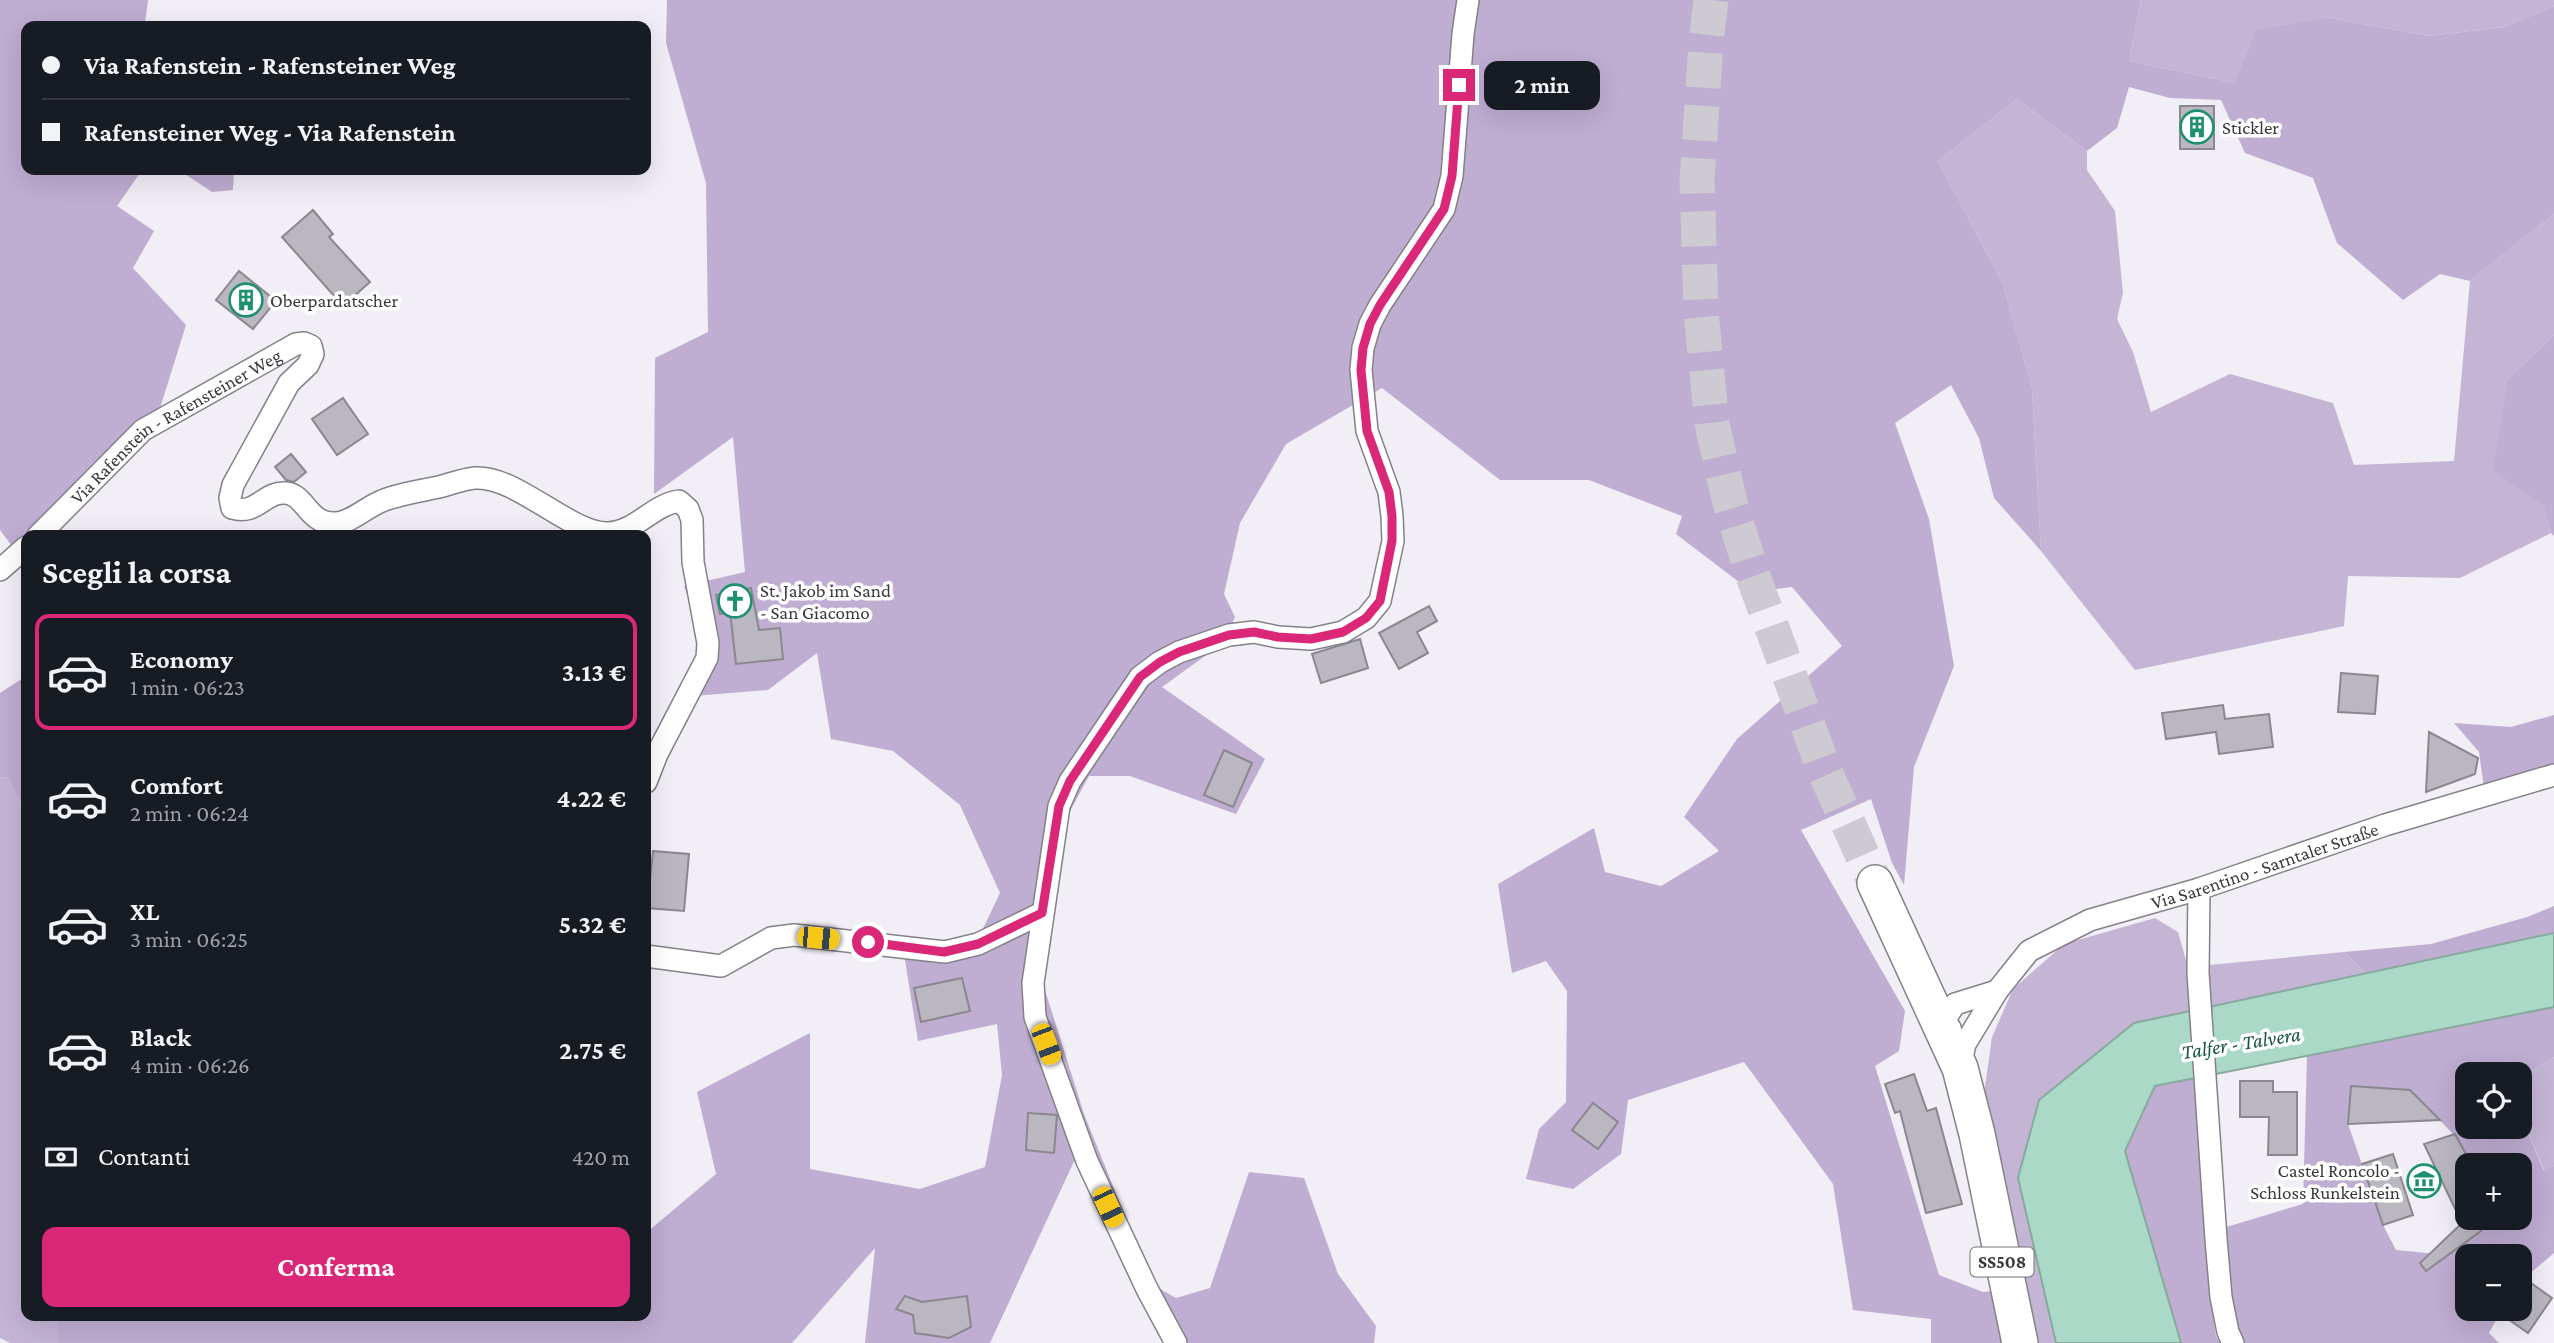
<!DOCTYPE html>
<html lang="it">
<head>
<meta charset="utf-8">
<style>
  body { margin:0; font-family:"Crimson Pro",serif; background:#242831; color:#f1f3f6; height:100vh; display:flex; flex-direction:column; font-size:26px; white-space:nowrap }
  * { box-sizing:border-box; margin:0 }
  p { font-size:23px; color:#9ea1a6 }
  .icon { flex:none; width:38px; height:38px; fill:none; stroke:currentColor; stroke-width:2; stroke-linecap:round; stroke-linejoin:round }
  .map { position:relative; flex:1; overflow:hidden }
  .sheet { position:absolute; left:21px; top:530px; width:630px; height:791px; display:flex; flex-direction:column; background:#171b24; border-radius:14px; box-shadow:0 7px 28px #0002 }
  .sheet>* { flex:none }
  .hud { position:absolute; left:21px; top:21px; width:630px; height:154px; border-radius:14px; box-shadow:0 7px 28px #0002; display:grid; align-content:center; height:154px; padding:0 21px; background:#171b24 }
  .tools { position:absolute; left:2455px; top:1062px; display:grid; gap:14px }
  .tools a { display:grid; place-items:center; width:77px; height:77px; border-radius:14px; background:#171b24; box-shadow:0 7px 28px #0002; font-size:35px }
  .end { position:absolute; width:32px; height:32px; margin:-16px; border:9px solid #db2777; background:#fff; box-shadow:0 0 0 4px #fff }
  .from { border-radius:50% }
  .bubble { position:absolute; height:49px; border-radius:14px; background:#171b24; box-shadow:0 7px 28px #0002; font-size:23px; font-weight:700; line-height:49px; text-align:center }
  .car { position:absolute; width:21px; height:42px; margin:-21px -10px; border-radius:9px; box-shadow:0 0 5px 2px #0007; background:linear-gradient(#f5c518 24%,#345 0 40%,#f5c518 0 76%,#345 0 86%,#f5c518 0) }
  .hud b { display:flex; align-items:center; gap:24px; height:66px; font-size:26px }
  .hud b+b { border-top:2px solid #363941 }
  .hud i { width:18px; height:18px; background:#f1f3f6 }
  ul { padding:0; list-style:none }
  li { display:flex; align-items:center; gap:21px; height:116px; margin:0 14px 10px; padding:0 7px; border:4px solid transparent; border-radius:14px }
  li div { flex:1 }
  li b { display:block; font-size:26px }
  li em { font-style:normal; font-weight:700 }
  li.active { border-color:#db2777 }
  li>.icon { width:63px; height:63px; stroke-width:1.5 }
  h2 { padding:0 21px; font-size:32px; line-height:84px }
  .pay { display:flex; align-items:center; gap:18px; height:77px; padding:0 21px; font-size:26px }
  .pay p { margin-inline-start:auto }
  .action { display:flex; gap:14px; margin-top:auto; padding:14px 21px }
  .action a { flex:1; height:80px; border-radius:14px; background:#db2777; color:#fff; font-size:28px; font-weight:700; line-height:80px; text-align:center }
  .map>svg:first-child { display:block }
</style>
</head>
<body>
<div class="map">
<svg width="2554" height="1343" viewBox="0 0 2554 1343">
  <rect width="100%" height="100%" fill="#f2eef6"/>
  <!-- green -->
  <g fill="#c4b5d5">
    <path d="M2141,0h413v6l-50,21 -75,9 -99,-18 -95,65 -106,-22z"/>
    <path d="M2017,99l70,52v19l28,41 8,82 -6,26 16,33 18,60 79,-38 103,29 21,62 100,-4 16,-180 84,-67v121l-46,44 43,154 -91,45 -112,-2 -4,50 -209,44 -94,-119 -9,-163 -29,-104 -65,-123z"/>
    <path d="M0,777l8,1 18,36v502h32v27h-48l-10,-5z"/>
    <path d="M2155,918l23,14 10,35 156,-15 22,22 -231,49 -117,155 38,165h-30l-42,-249 8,-57 21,-48 51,-45z"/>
    <path d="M2554,1057v109l-9,6 -25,-58v-36z"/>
  </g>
  <!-- forest -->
  <g fill="#bfadd2" fill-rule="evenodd">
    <path d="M0,0h148l-3,23 8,3h-127v144h116l-25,36 37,25 -21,37 53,57 -35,112 -102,98 -23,1v22l-3,3 -23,-31z"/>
    <path d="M667,0h1474l-12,61 106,22 21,-53 74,-12 99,18 75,-9 50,-21v208l-84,67 -30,-7 -37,26 -66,-57 -24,-65 -68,-25 -24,-53 -51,-2 -41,-11 -12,41 -30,23 -70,-52 -79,62 65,123 29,104 9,163 -47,-53 -15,-60 -28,-53 -56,38 34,96 25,147 -40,101 -10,118 -12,-22 -21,-64 -70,31 104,181 -6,40 -24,15 64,209 44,17 19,-2 10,53h-81v-24l-78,-9 -20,-126 -89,-122 -116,38 -7,54 -48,35 -47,-10 13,-50 27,-27 1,-111 -21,-30 -34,12 -14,-89 96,-56 11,44 56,14 58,-35 -35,-34 53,-78 105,-93 -50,-59 -40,5 -76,-58 6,-18 -93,-36h-89l-118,-92 -96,56 -46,79 -16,71 11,23 -12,26 -61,44 103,72 -29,55 -106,-38h-41l-20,37 -25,174 40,127 69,171 23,13 34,-10 39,-116 55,6 34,96 38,52 -2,17h-207l-91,-186 -86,186h-125l10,-95 -83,95h-734v-27h588v-83l70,-59 -19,-82 113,-59v136l110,20 65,-22 17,-92 -5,-51 -79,17 -14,-87 74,-15 22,-46 -40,-88 -67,-54 -62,-12 -14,-86 -49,37 -86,7 20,-60 -18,-51 61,-14 -12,-135 -79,57 1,-136 53,-26 -2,-149 -40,-140z"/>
    <path d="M179,170h55l-1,20 -21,2z"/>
    <path d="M2554,335v201l-3,-3 -8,-28 -50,-35 15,-91z"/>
    <path d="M26,676v138l-18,-36 -8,-1v-84z"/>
    <path d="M2554,715v60l-69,20 -6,-43 -25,-29 57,4z"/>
    <path d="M2554,906v27l-188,41 -22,-22 87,-8 96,-27z"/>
    <path d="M2554,1006v51l-34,21v-4h-52v53h52v-13l24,57 10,-5v87l-34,29v-26h-52v53h34l-13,24 10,10h-258l-8,-22 -10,-93 80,-24 4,-149zM2351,1086l59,4 47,48 15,27 48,1v52h-36l-3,13 -34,24 -51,-5 -13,-25 -35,-101z"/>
    <path d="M2194,1078l15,208 7,50 4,7h-39l-56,-192 30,-65z"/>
  </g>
  <!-- water -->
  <path fill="#aad9c7" stroke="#88a99d" stroke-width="2" d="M2554,933v74l-399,79 -30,65 56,192h-125l-38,-165 21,-78 95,-77z"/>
  <!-- building -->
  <g fill="#bbb7c0" stroke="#8a878f" stroke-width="2">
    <rect x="2180" y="106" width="34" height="43"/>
    <path d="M313,210l20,24 -4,3 41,45 -27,24 -61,-69z"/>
    <path d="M239,271l37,30 -23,28 -37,-29z"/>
    <path d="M343,398l25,36 -31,21 -25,-36z"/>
    <path d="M291,454l15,18 -12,10 -8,-2 -11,-13z"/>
    <path d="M751,588l8,42 21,-2 3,31 -47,5 -6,-52 -10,2 -4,-19z"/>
    <path d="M1429,606l8,15 -20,11 11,21 -29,16 -20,-36z"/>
    <path d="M1360,639l8,29 -47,15 -9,-29z"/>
    <path d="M2341,673l37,3 -3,38 -37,-2z"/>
    <path d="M2223,705l2,14 44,-5 4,33 -54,7 -3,-22 -50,7 -4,-26z"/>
    <path d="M2429,732l49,26 -3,16 -49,18z"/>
    <path d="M1224,750l28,13 -19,44 -29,-12z"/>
    <path d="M653,851l36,3 -5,57 -37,-3z"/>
    <path d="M962,978l8,33 -49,11 -7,-34z"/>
    <path d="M1914,1074l13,37 9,-3 26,96 -36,9 -26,-102 -5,2 -10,-29z"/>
    <path d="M2240,1081h33v11h24v63h-29l1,-38h-29z"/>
    <path d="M2351,1086l59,4 30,30 -92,4z"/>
    <path d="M1593,1103l25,19 -20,27 -26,-19z"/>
    <path d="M1028,1113l29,2 -3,38 -28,-3z"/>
    <path d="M2455,1134l13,24v60h16l-3,13 -55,40 -6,-8 42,-40 -38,-79z"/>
    <path d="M2393,1154l20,61 -30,10 -21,-61z"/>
    <path d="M2531,1283l21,15 -24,35 -34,-24h26v-10z"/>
    <path d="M905,1296l17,6 45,-6 4,31 -22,11 -34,-5 -2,-18 -17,-6z"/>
  </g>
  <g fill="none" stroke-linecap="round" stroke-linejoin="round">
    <!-- primary-tunnel -->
    <path stroke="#cdcad1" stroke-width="35" stroke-dasharray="35 18" stroke-linecap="butt" d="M1711,0l-5,42 -9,139 4,131 11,112 18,79 23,73 72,196 50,111"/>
    <defs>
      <g id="minor">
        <path id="s1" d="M38,536l105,-106 153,-86 8,-1 7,3 2,8 -5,11 -19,18 -56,102 -3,13 2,10c25,8 32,-17 54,-15 20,2 21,30 48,30 16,1 32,-16 48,-22 17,-7 38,-10 57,-14 12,-3 24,-8 36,-9 41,-3 95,56 133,55 28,-1 44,-28 71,-32l9,8 4,11 1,42 15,81 -1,15 -50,96 -11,28"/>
        <path d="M0,570l26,-23"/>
        <path d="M2199,889l-1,84 18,266 5,58 7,35 5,11"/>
        <path d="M646,956l75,10 50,-28 23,-3 151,17 33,-8 64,-31"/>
        <path d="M1950,1028l-9,-3 14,-21 42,-13"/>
        <path id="s2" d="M1960,1067l5,-23 32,-53 32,-40 61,-31 109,-31 186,-64 169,-50"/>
        <path d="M1176,1343l-29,-54 -60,-128 -52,-144 -2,-34 26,-177 11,-25 70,-104 20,-15 19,-10 50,-17 25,-3 24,5 33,2 32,-7 23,-14 14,-17 13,-60 -1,-25 -3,-24 -22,-61 -6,-61 2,-22 7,-24 10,-19 64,-96 8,-33 11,-142 5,-34"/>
      </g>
      <path id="primary" d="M1875,883l85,185 17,66 43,209"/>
    </defs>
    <!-- minor casing -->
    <use href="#minor" stroke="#848188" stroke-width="24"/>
    <!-- primary casing -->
    <use href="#primary" stroke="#848188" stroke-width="38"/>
    <!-- minor -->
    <use href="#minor" stroke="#fff" stroke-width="21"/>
    <!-- primary -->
    <use href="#primary" stroke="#fff" stroke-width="35"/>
  </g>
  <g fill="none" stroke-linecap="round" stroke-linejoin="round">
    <!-- route -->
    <path stroke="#db2777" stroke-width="9" d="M868,942l76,10 34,-8 64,-31 17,-107 11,-25 70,-104 20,-15 19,-10 50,-17 25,-3 24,5 33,2 32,-7 23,-14 14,-17 12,-60v-25l-3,-24 -22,-61 -6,-61 2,-22 7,-24 10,-19 64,-96 8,-33 7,-91"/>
  </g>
  <!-- icons -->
  <defs>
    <symbol id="building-ring" viewBox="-11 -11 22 22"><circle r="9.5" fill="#fff" stroke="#1e9071" stroke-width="1.5"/><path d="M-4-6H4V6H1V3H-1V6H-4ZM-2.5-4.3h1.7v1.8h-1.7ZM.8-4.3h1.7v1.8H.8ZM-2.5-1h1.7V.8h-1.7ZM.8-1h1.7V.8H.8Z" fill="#1e9071"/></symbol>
    <symbol id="church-ring" viewBox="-11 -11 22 22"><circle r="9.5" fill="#fff" stroke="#1e9071" stroke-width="1.5"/><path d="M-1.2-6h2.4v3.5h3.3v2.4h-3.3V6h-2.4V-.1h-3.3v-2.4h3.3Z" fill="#1e9071"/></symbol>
    <symbol id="museum-ring" viewBox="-11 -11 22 22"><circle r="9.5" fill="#fff" stroke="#1e9071" stroke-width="1.5"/><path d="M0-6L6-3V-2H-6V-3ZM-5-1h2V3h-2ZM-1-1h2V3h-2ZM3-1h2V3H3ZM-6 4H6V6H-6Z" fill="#1e9071"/></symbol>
  </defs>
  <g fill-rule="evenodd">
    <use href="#building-ring" x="2178" y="108" width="38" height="38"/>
    <use href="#building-ring" x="227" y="281" width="38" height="38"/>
    <use href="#church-ring" x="716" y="582" width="38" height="38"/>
    <use href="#museum-ring" x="2405" y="1162" width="38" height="38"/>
  </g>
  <g text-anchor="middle" stroke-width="7" stroke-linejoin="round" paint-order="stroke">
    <!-- shield labels -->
    <rect fill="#fff" stroke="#757476" stroke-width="2" x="1970.5" y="1247.5" width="63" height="29" rx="5"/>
    <g font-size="18" font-weight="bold" fill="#3a383c">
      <text x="2002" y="1268">SS508</text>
    </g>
    <!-- poi labels -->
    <g font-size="19" fill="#3a383c" stroke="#fff" text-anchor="start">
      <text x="2222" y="134">Stickler</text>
      <text x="270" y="307">Oberpardatscher</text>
      <text x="760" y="597">St. Jakob im Sand<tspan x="760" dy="22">- San Giacomo</tspan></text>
      <text x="2400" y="1177" text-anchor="end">Castel Roncolo -<tspan x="2400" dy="22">Schloss Runkelstein</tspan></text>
    </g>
    <!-- street labels -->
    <g font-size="19" fill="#3a383c" stroke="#fff">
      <text dy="7" stroke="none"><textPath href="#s1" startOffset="178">Via Rafenstein - Rafensteiner Weg</textPath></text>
      <text dy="7" stroke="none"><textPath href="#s2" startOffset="388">Via Sarentino - Sarntaler Straße</textPath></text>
    </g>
    <!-- water labels -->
    <g font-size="21" font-style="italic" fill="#175442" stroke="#fff">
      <text transform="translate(2241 1043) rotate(-9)" y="7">Talfer - Talvera</text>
    </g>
  </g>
</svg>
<div class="tools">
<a><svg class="icon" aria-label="locate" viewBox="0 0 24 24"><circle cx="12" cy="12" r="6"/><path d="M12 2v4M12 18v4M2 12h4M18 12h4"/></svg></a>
<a>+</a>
<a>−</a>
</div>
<i class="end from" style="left:868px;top:942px"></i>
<i class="end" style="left:1459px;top:85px"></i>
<div class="bubble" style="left:1484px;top:61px;width:116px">2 min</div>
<i class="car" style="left:818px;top:938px;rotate:95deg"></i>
<i class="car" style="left:1046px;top:1044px;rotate:159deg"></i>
<i class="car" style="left:1108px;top:1207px;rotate:155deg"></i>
<div class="hud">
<b><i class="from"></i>Via Rafenstein - Rafensteiner Weg</b>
<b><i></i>Rafensteiner Weg - Via Rafenstein</b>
</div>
<section class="sheet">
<h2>Scegli la corsa</h2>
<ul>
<li class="active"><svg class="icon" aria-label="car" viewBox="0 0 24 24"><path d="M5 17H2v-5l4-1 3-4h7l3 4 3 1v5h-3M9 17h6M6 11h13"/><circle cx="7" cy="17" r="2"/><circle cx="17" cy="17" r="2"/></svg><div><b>Economy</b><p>1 min · 06:23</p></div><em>3.13 €</em></li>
<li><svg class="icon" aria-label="car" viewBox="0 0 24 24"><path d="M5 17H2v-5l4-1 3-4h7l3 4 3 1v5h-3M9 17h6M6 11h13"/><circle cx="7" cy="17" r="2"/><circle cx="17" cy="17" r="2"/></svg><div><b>Comfort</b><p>2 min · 06:24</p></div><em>4.22 €</em></li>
<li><svg class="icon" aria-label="car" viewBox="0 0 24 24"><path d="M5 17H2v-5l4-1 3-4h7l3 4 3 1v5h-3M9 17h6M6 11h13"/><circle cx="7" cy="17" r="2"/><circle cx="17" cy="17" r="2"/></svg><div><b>XL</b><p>3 min · 06:25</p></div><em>5.32 €</em></li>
<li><svg class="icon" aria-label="car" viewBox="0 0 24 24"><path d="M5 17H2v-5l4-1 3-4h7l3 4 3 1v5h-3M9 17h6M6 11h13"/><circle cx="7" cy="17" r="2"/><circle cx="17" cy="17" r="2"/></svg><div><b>Black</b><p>4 min · 06:26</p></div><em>2.75 €</em></li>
</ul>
<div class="pay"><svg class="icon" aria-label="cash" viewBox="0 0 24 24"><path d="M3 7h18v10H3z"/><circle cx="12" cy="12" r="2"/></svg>Contanti<p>420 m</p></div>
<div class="action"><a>Conferma</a></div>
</section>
</div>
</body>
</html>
